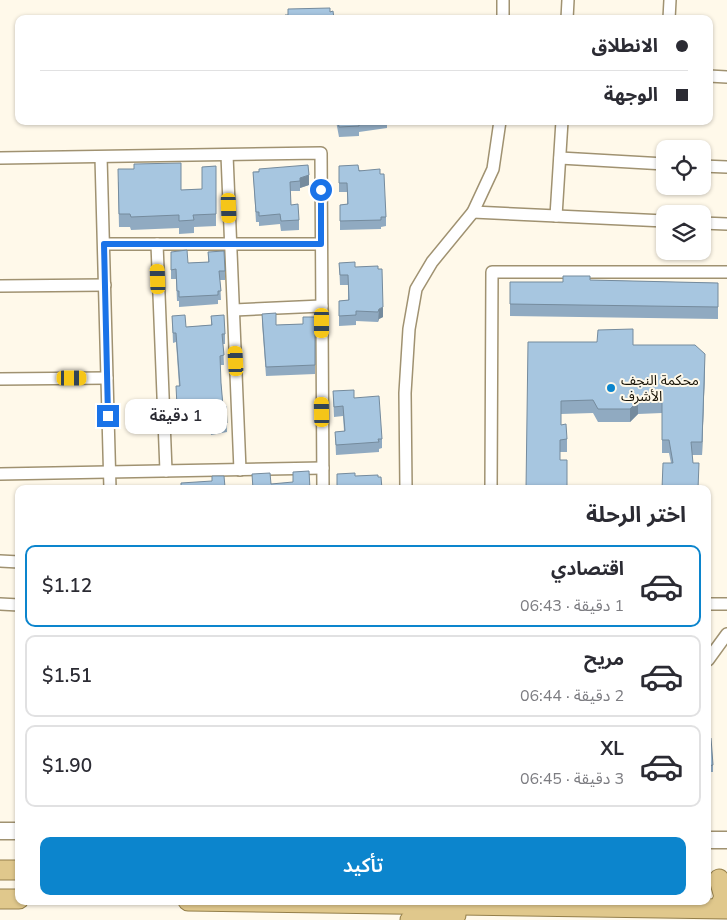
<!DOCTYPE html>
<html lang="ar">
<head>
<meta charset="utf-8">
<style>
  body { margin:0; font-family:"Nunito Sans","Noto Sans Arabic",sans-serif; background:#f7f7f7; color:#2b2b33; direction:rtl; height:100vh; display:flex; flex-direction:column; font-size:19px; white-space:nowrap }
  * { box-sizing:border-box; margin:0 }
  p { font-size:16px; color:#7c7c81 }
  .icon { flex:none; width:28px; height:28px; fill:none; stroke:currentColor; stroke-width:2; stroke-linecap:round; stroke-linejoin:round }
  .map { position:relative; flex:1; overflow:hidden; direction:ltr }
  .panel { position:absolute; left:15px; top:485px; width:696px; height:420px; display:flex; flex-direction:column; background:#fff; border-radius:10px; box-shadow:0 1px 4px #0004; direction:rtl }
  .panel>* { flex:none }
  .top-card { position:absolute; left:15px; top:15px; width:698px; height:110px; border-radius:10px; box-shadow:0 1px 4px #0004; direction:rtl; display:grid; align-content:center; height:110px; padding:0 25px; background:#fff }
  .tools { position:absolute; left:656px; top:140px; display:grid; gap:10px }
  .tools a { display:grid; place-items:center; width:55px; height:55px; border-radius:10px; background:#fff; box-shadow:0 1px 4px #0004; font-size:25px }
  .end { position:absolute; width:22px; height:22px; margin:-11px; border:6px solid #1a73e8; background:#fff; box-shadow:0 0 0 2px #fff }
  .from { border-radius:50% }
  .bubble { position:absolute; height:35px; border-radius:10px; background:#fff; box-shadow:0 1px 4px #0004; font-size:16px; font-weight:600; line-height:35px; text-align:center; direction:rtl }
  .car { position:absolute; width:15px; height:30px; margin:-15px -8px; border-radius:6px; box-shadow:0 0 4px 1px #0007; background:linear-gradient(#f5c518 24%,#345 0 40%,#f5c518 0 76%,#345 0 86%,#f5c518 0) }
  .top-card b { display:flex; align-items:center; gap:18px; height:48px; font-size:19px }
  .top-card b+b { border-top:1px solid #e1e1e2 }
  .top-card i { width:12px; height:12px; background:#2b2b33 }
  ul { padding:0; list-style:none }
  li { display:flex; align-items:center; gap:15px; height:82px; margin:0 10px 8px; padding:0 15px; border:2px solid #e1e1e2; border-radius:10px }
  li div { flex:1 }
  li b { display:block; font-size:19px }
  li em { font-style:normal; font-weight:600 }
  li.current { border-color:#0c85cd }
  li>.icon { width:45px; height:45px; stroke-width:1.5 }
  h2 { padding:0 25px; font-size:22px; line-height:60px }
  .primary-button { display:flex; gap:10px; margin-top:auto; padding:10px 25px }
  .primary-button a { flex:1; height:58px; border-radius:10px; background:#0c85cd; color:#fff; font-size:20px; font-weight:600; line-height:58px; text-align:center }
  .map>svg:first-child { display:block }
</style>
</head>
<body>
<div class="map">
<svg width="727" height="920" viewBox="0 0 727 920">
  <rect width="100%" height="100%" fill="#fff9ea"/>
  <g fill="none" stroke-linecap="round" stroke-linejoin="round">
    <defs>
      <g id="minor">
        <path d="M503,19v-19"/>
        <path d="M567,19l1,-19"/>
        <path d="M669,19l1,-19"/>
        <path d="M709,76l18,1"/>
        <path d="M227,155l13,315"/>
        <path d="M101,157l9,332"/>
        <path d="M0,158l321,-5 2,336"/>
        <path d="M560,158l105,6"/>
        <path d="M702,166l25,1"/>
        <path d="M473,212l192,9"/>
        <path d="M556,216l6,-95"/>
        <path d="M702,223l25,1"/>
        <path d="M104,244h217"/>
        <path d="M157,244l9,227"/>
        <path d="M0,286l105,-1"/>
        <path d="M234,310l88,-4"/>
        <path d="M0,379l107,-1"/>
        <path d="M0,474l323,-6"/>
        <path d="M406,489l-1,-96 4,-64 7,-40 16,-27 41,-50 20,-43 7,-48"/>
        <path d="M491,489l1,-217h235"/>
        <path d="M0,561l19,1"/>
        <path d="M0,604l19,1"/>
        <path d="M708,604h19"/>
        <path d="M708,660l19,-26"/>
      </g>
      <g id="secondary">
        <path d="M0,831h19"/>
        <path d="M708,840h19"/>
      </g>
      <g id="trunk">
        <path d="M0,870h19"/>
        <path d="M0,899h19"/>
        <path d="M188,901l539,8"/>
        <path d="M719,908l5,-11 -5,-18"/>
        <path d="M410,920l46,-5"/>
      </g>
    </defs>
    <!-- minor casing -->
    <use href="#minor" stroke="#a09271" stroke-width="14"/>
    <!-- secondary casing -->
    <use href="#secondary" stroke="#a09271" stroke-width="19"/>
    <!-- trunk casing -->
    <use href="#trunk" stroke="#947f4a" stroke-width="21"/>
    <!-- minor -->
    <use href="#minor" stroke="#fff" stroke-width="11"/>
    <!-- secondary -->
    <use href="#secondary" stroke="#fff" stroke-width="16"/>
    <!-- trunk -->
    <use href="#trunk" stroke="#e0c88c" stroke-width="19"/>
  </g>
  <!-- wall -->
  <g fill="#90aac1">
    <path d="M336,121h51v7l-28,4v4l-20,1z"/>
    <path d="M308,165l1,20 -9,3v3h-10l1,14 8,15v10l-18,1 -1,-7 -21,2v-4h-3l-3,-50z"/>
    <path d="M216,166v60l-22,1v6l-15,1v-6l-48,2 -1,-3h-11l-1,-45 63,8 21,-1v-22z"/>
    <path d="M339,166l41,8 6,43v9l-5,1v2l-41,1v-25l7,-1v-12h-8z"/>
    <path d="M171,252l17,11 20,-1v-10l17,19v9h-5l1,20h-3v4l-39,3v-6h-2l-1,-22h-5z"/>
    <path d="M339,263l16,4 28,50 -4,2 -1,3 -22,-1v4l-17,1v-25l9,-1v-15h-8z"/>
    <path d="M590,280l128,3v36l-208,-3v-34h53z"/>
    <path d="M262,314l14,11 27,-1v-7h12v57l-49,2 -4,-53z"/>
    <path d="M172,316l14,11 25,-2v-9l14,18v10h-2l1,21h-4l1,18 2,23h3l1,26 -16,3 -1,-10 -19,1v8l-17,-1 -1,-26 4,-1 2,-20 -3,-44 -3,1z"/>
    <path d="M528,342l105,3 72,22 -3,88h-10l1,8h-22l-2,-10h-7v-40l-24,1 -8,8h-32l-5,-9 -32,1v11l6,14v13h-7v8l7,29z"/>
    <path d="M333,391l21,7 28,41v9l-3,1v3l-43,3 -1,-23 9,-1 -1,-15 -9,1z"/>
    <path d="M337,474l18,2 23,1 4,12h-45z"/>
    <path d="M708,738l5,27v7h-5z"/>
  </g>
  <!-- shaded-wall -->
  <g fill="#758b9d">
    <path d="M309,175v10l-9,3v-10z"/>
    <path d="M383,307v10l-4,2 -1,3 1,-13z"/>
    <path d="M705,354v13l-3,88v-13z"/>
    <path d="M638,401v13l-8,8v-13z"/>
  </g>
  <!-- building -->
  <g fill="#a7c6e0" stroke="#758b9d">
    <path d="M330,8v4l3,-1 1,8h-49v-4h3v-6z"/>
    <path d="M338,121h32l-11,2v3l-20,1z"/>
    <path d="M181,163v27l21,-1v-22l14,-1v48l-23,1 1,5 -15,1v-6l-48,2 -1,-3h-11l-1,-45h16v-5z"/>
    <path d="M308,165l1,10 -9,3v3l-10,1 1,23 7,-1 1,16 -18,1 -1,-7 -21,2v-4h-3l-3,-40h6v-3z"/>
    <path d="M358,165l1,6 21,-2v5h4l2,43h-5v3l-41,1v-16l8,-1 -1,-21h-8v-17z"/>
    <path d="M187,250l1,13 21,-1 -1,-10 16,-1 1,20h-6l2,20h-3v4l-39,2v-6h-2l-1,-22 -5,1v-18z"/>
    <path d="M355,262v5l23,-1v3h4l1,38 -4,2 -1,3 -22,-1v4l-17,1v-15l10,-1 -1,-25h-8l-1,-12z"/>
    <path d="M563,276h27v4l128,3v24l-208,-3v-22h53z"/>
    <path d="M276,313v12l27,-1v-7h12v48l-49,2 -4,-53z"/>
    <path d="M185,315l1,12 26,-2 -1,-9 13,-1 1,19h-3l2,21 -4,1 1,27 2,23h3l1,17 -16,2 -1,-9 -19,1v7h-17l-1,-17 4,-1 -1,-20h4l-4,-53h-3l-1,-17z"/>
    <path d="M633,329v16h62l10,9 -3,88h-11l2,21h6l-1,26h-36l1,-26h10l-4,-23h-7v-39h-24l-8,8h-32l-5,-9 -32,1v24l5,-1 1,15 -7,1v20h7v29h-41l2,-147h69l1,-12z"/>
    <path d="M354,390v8l25,-2 3,43h-4l1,3 -43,3 -1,-13 10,-1 -2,-25 -9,1 -1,-16z"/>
    <path d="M309,471l1,18h-57l-1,-15 18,-1 1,11 22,-2v-10z"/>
    <path d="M355,473v3l23,-1v2h3l1,12h-37v-2h-8v-13z"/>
    <path d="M212,476h12l1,11h-7l1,2h-38v-6l31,-2z"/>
    <path d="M708,738h3l2,27 -5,1z"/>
  </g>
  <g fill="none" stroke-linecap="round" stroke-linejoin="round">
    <!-- route -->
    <path stroke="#1a73e8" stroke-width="6" d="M108,416l-4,-172h217v-54"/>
  </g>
  <!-- markers -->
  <circle fill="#0c85cd" stroke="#fff9ea" stroke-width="2" cx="611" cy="388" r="5"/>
  <g text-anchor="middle" stroke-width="4" stroke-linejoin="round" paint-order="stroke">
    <!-- poi labels -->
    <g font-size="14" fill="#171205" stroke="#fff9ea" text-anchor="start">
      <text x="621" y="385">محكمة النجف<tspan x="621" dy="16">الأشرف</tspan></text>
    </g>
  </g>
</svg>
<div class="tools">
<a><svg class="icon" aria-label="locate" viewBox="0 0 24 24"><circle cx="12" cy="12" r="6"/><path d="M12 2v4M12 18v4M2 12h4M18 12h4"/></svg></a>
<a><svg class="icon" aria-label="layers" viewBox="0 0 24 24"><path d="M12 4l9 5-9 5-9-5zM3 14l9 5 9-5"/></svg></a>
</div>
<i class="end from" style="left:321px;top:190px"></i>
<i class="end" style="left:108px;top:416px"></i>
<div class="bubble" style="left:125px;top:399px;width:102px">1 دقيقة</div>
<i class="car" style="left:229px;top:208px;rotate:178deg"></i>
<i class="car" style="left:158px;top:279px;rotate:358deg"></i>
<i class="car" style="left:322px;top:323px;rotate:180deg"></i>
<i class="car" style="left:236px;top:361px;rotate:357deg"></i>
<i class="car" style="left:72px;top:378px;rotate:90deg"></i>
<i class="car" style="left:322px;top:412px;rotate:359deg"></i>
<div class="top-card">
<b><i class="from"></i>الانطلاق</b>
<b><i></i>الوجهة</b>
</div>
<section class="panel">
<h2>اختر الرحلة</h2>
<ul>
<li class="current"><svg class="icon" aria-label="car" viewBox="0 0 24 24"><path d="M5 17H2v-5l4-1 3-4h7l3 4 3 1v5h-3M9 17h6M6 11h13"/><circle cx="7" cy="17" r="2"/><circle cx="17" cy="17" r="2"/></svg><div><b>اقتصادي</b><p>1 دقيقة · 06:43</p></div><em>$1.12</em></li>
<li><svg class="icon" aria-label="car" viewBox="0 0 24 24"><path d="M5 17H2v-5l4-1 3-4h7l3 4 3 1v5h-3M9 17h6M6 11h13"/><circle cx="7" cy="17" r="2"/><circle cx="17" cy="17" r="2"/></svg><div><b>مريح</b><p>2 دقيقة · 06:44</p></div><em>$1.51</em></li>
<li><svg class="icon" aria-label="car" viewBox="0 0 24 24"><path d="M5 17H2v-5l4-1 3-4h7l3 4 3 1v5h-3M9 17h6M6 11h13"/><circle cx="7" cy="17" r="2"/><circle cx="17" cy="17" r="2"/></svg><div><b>XL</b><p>3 دقيقة · 06:45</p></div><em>$1.90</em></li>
</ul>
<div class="primary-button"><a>تأكيد</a></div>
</section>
</div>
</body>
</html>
